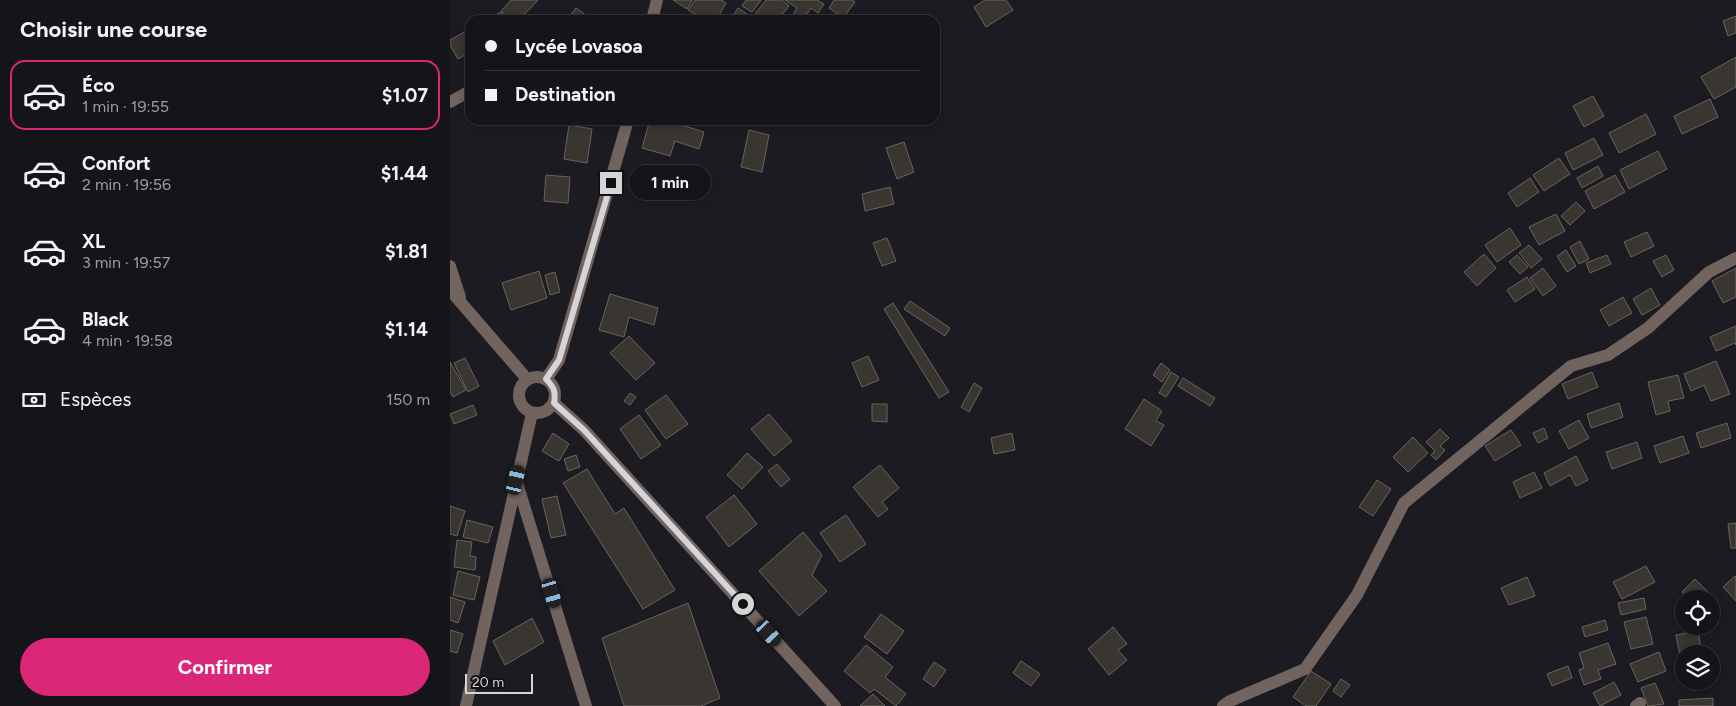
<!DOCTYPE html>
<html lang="fr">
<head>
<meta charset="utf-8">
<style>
  body { margin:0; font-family:Figtree,sans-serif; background:#222126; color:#f1f3f6; height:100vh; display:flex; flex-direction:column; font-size:19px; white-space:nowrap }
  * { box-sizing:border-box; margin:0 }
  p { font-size:16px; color:#9d9ea2 }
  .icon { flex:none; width:28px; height:28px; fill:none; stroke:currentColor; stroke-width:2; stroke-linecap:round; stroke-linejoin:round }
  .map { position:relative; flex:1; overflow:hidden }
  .side { display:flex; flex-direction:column; background:#151419; width:450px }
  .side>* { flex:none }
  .guide { position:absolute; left:15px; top:15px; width:475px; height:110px; border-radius:15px; box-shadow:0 2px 8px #0003,0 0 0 1px #343338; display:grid; align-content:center; height:110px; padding:0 20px; background:#151419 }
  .fabs { position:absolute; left:1225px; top:590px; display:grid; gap:10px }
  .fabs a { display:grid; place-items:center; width:45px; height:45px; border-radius:50%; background:#151419; box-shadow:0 2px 8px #0003,0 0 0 1px #343338; font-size:25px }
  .scale { position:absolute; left:15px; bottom:12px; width:68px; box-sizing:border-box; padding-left:5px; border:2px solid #d5d5d9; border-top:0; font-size:14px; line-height:18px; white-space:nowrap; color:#d5d5d9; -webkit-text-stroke:4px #131218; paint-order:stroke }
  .end { position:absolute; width:22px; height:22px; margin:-11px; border:6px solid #d5d5d9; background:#111; box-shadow:0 0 0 2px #111 }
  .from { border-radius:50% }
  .bubble { position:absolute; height:35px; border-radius:18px; background:#151419; box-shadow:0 2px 8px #0003,0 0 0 1px #343338; font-size:16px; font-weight:700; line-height:35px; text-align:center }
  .car { position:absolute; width:15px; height:30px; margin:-15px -8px; border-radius:6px; box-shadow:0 0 4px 1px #0007; background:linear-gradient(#222 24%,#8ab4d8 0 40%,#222 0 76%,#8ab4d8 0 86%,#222 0) }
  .guide b { display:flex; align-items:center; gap:18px; height:48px; font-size:19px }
  .guide b+b { border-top:1px solid #343338 }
  .guide i { width:12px; height:12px; background:#f1f3f6 }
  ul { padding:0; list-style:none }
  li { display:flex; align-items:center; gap:15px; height:70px; margin:0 10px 8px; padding:0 10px; border:2px solid transparent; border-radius:15px }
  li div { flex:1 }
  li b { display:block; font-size:19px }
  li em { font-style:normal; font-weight:700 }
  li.on { border-color:#db2777 }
  li>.icon { width:45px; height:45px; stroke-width:1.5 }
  h2 { padding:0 20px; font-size:22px; line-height:60px }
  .pay { display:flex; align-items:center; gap:12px; height:55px; padding:0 20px; font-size:19px }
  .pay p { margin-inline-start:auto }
  .button { display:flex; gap:10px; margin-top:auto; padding:10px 20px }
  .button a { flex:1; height:58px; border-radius:30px; background:#db2777; color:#fff; font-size:20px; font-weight:700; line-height:58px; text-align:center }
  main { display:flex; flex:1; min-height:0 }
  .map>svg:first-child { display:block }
</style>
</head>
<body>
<main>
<section class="side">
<h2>Choisir une course</h2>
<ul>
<li class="on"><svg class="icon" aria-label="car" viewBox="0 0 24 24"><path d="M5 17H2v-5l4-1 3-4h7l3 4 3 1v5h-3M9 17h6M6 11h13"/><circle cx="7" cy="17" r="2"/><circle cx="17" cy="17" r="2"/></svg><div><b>Éco</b><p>1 min · 19:55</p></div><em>$1.07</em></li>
<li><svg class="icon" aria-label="car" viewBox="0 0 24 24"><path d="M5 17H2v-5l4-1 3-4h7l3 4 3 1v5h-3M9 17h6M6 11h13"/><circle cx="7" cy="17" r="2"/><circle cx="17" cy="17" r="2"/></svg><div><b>Confort</b><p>2 min · 19:56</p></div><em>$1.44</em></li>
<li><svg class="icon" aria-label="car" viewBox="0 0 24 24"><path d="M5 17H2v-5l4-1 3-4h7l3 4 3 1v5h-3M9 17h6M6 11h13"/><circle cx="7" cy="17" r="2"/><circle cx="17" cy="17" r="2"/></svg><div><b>XL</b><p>3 min · 19:57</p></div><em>$1.81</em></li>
<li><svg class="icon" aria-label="car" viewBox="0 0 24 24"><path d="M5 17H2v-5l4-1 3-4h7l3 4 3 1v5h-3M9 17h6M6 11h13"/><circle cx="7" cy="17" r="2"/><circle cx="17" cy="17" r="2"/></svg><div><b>Black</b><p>4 min · 19:58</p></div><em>$1.14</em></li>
</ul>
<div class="pay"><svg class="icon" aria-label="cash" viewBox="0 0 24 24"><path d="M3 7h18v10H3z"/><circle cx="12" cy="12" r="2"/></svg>Espèces<p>150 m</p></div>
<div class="button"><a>Confirmer</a></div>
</section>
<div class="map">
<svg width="1286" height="706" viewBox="0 0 1286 706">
  <rect width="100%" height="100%" fill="#1c1b21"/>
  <!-- building -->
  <g fill="#393530" stroke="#68645d">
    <path d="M61,0h27l-19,20h-8l-10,-9z"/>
    <path d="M223,0h19l-5,9z"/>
    <path d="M245,0h27l4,3 -10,17h-10l-18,-10z"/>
    <path d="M296,0h15l-9,12 -10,-6z"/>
    <path d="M316,0h16l7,6 -11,14h-15l-8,-6z"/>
    <path d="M335,0h32l7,4 -6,9 -7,-5 -8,12h-13l7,-12z"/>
    <path d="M384,0h18l3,2 -12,16 -14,-10z"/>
    <path d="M535,0h21l7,10 -27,17 -12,-20z"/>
    <path d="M126,8l17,12h-26z"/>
    <path d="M288,8l15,10 -1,2 -21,-1z"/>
    <path d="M51,12l4,8h-18z"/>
    <path d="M1286,16v17l-8,3 -5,-15z"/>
    <path d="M20,29v23l-12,7 -8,-14v-5z"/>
    <path d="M1286,57v30l-22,12 -13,-22z"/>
    <path d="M1143,96l11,20 -20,11 -11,-21z"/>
    <path d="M1260,99l8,18 -36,17 -8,-18z"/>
    <path d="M1196,114l10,20 -37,19 -10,-20z"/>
    <path d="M200,120h15l39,12 -5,17 -24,-8 -5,15 -28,-8z"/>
    <path d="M119,125l23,4 -5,34 -23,-4z"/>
    <path d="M299,130l20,5 -7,37 -21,-5z"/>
    <path d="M1144,138l9,17 -30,15 -8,-17z"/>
    <path d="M454,142l10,30 -17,7 -11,-31z"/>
    <path d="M1208,151l9,18 -38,20 -9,-19z"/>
    <path d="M1109,158l11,16 -26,17 -11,-16z"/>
    <path d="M1148,166l5,10 -21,12 -5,-10z"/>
    <path d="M96,175l24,2 -2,26 -24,-2z"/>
    <path d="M1165,175l10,17 -31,17 -9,-18z"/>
    <path d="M1080,178l9,14 -22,15 -9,-14z"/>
    <path d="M440,187l4,17 -29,7 -3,-17z"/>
    <path d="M1126,202l9,9 -15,14 -9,-9z"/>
    <path d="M1106,214l9,17 -26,14 -10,-18z"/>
    <path d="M1060,228l11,17 -24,17 -12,-17z"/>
    <path d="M1197,232l7,14 -23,11 -7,-15z"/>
    <path d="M437,238l9,23 -14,5 -9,-23z"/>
    <path d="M1130,241l9,18 -10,5 -9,-17z"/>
    <path d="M1079,245l13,14 -11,9 -12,-15z"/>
    <path d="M1116,250l10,16 -9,6 -10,-16z"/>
    <path d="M1034,254l12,14 -19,18 -13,-14z"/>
    <path d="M1067,255l11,12 -8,7 -11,-12z"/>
    <path d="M1157,255l4,9 -21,9 -4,-10z"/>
    <path d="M1216,255l8,15 -12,7 -9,-16z"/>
    <path d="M1093,268l13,18 -13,10 -13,-18z"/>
    <path d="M1286,268v29l-13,6 -11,-22z"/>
    <path d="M89,271l8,27 -36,12 -9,-27z"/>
    <path d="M105,272l5,20 -10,3 -5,-20z"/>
    <path d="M1077,277l8,12 -20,13 -8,-12z"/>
    <path d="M1201,288l9,17 -18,10 -9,-16z"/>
    <path d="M160,294l48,14 -4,17 -25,-8 -5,20 -25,-7z"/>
    <path d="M1173,297l9,16 -23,13 -9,-16z"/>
    <path d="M460,301l40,27 -5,8 -41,-27z"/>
    <path d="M443,303l56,89 -10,6 -55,-89z"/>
    <path d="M1286,326v19l-1,-2 -19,8 -6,-14z"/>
    <path d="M179,336l26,27 -19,17 -26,-27z"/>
    <path d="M418,356l11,24 -17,7 -10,-24z"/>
    <path d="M15,358l14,28 -11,6 -14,-29z"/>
    <path d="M1266,361l14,33 -19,7 -7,-16 -13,6 -7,-17z"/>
    <path d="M0,362l16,28 -13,7 -3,-5z"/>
    <path d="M711,363l9,7 -8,12 -9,-7z"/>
    <path d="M721,372l8,5 -13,20 -7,-4z"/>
    <path d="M1142,372l6,15 -30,12 -6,-15z"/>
    <path d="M1228,375l6,23 -16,3 2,10 -14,4 -8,-33z"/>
    <path d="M733,378l32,20 -5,8 -32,-20z"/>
    <path d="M524,383l8,5 -13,24 -8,-5z"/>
    <path d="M180,393l6,4 -6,8 -6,-4z"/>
    <path d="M216,395l22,29 -22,15 -21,-29z"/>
    <path d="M694,399l18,12 -6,10 8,4 -13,21 -26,-17z"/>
    <path d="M1169,403l4,14 -32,11 -4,-14z"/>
    <path d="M422,404h15v18l-15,-1z"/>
    <path d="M23,405l4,10 -23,9 -4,-10z"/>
    <path d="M319,414l23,27 -18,15 -23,-27z"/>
    <path d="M189,415l22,30 -20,14 -21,-30z"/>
    <path d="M1129,420l10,18 -20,11 -10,-18z"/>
    <path d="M1277,423l4,15 -30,10 -5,-15z"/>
    <path d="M1094,428l4,10 -10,5 -5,-10z"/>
    <path d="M990,429l9,9 -9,8 5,4 -9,10 -5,-5 4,-4 -9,-9z"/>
    <path d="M1061,430l10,15 -26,16 -10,-15z"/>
    <path d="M103,433l16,11 -10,17 -17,-10z"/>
    <path d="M562,433l3,17 -21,4 -3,-16z"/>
    <path d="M1233,436l6,17 -29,10 -6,-17z"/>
    <path d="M963,437l15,16 -20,19 -15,-15z"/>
    <path d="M1187,442l5,16 -30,11 -6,-17z"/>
    <path d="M297,453l16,14 -21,22 -15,-14z"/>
    <path d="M126,455l4,12 -12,4 -4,-12z"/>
    <path d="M1126,456l12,24 -12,6 -6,-11 -20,11 -6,-13z"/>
    <path d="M327,464l13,15 -9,8 -13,-16z"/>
    <path d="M430,465l19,23 -17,14 6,7 -10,8 -25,-30z"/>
    <path d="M137,469l28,45 9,-6 51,82 -32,19 -80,-126z"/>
    <path d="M1084,472l8,16 -22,10 -7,-16z"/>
    <path d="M927,480l14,9 -18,27 -14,-9z"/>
    <path d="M284,495l23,29 -28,23 -23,-30z"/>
    <path d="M107,496l9,39 -15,3 -9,-39z"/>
    <path d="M0,506l15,5 -8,25 -7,-2z"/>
    <path d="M396,515l20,29 -26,18 -20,-29z"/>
    <path d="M17,520l26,7 -5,16 -25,-6z"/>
    <path d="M1286,523v25h-5l-3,-24z"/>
    <path d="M353,532l19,23 -10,20 15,16 -28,25 -40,-45z"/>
    <path d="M7,540l15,2 -2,14 6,1 -1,13 -21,-3z"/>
    <path d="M1196,566l9,16 -33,17 -9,-17z"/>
    <path d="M8,571l22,6 -6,23 -21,-5z"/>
    <path d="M1285,576l1,1v24l-13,-14z"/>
    <path d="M1077,577l8,19 -26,9 -8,-17z"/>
    <path d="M1245,579l16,16 -4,4h-19l-6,-7z"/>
    <path d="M0,597l15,5 -7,21 -8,-3z"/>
    <path d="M1194,598l2,11 -25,6 -3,-12z"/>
    <path d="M238,603l32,95 -19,8h-77l-22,-68z"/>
    <path d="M431,614l23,17 -17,23 -23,-17z"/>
    <path d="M1196,617l7,27 -22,5 -7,-27z"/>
    <path d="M82,618l12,24 -39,23 -12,-24z"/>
    <path d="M1155,620l3,10 -23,7 -3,-10z"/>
    <path d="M663,627l14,17 -9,6 9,10 -18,15 -21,-26z"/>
    <path d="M0,630l13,4 -6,19 -7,-2z"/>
    <path d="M1248,631l4,23h-18v13h-2l-6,-32z"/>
    <path d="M1158,643l8,21 -18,6 3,9 -17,6 -5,-15 5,-2 -5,-15z"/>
    <path d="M416,645l27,22 -8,10 21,17 -10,12 -22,-17 -4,4 -26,-22z"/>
    <path d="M1209,652l7,19 -28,11 -8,-18z"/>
    <path d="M571,661l19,13 -9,12 -18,-13z"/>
    <path d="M484,662l12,8 -12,17 -11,-8z"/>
    <path d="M1118,666l4,12 -20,8 -5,-12z"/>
    <path d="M861,671l20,13 -15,22h-10l-13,-9z"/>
    <path d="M891,679l9,6 -9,12 -8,-6z"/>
    <path d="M1164,682l7,13 -21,11 -7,-13z"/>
    <path d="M1205,683l9,21 -16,2 -7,-18z"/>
    <path d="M423,694l12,12h-25z"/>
    <path d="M1263,698v8h-34v-6z"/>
  </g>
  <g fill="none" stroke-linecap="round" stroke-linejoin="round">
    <!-- minor -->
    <g stroke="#71635e" stroke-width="12">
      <path d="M202,20l5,-20"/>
      <path d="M0,102l20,-11"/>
      <path d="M0,266l10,31"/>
      <path d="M0,290l77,89"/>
      <circle cx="87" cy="395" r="18"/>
      <path d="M96,379l13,-19 69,-240"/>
      <path d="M104,403l30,27 251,276"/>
      <path d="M67,483l69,223"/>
      <path d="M16,706l66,-293"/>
      <path d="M773,706l7,-5 75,-32 52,-74 47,-92 167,-137 37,-11 40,-27 61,-56 27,-14"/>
      <path d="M1186,706l4,-3"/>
    </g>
  </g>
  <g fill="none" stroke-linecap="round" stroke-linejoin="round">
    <!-- route -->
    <path stroke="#d5d5d9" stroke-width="6" d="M161,183l-52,177 -13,19c8,8 10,13 8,24l30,27 159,174"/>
  </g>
</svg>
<div class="fabs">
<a><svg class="icon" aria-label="locate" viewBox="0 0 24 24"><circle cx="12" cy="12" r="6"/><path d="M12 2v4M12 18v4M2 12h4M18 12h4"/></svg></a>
<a><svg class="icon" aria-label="layers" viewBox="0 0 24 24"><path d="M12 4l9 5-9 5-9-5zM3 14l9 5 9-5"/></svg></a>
</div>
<div class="scale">20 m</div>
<i class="end from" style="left:293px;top:604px"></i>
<i class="end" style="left:161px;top:183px"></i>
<div class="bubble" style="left:179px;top:165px;width:82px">1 min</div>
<i class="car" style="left:66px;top:480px;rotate:13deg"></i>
<i class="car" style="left:102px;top:593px;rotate:163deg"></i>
<i class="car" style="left:319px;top:633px;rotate:138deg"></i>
<div class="guide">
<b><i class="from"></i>Lycée Lovasoa</b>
<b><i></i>Destination</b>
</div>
</div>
</main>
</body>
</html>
